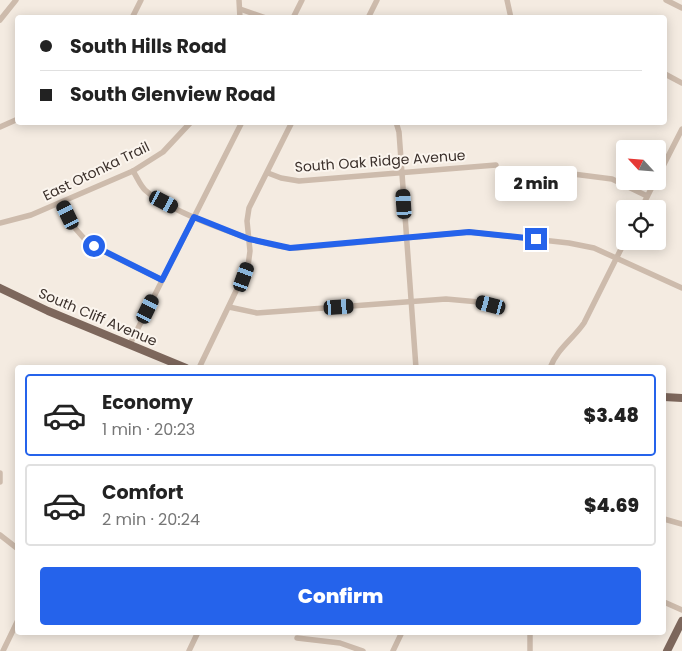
<!DOCTYPE html>
<html lang="en">
<head>
<meta charset="utf-8">
<style>
  body { margin:0; font-family:Poppins,sans-serif; background:#f2f2f2; color:#222; height:100vh; display:flex; flex-direction:column; font-size:19px; white-space:nowrap }
  * { box-sizing:border-box; margin:0 }
  p { font-size:16px; color:#767676 }
  .icon { flex:none; width:28px; height:28px; fill:none; stroke:currentColor; stroke-width:2; stroke-linecap:round; stroke-linejoin:round }
  .map { position:relative; flex:1; overflow:hidden }
  .panel { position:absolute; left:15px; top:365px; width:651px; height:270px; display:flex; flex-direction:column; background:#fff; border-radius:5px; box-shadow:0 2px 12px #0003 }
  .panel>* { flex:none }
  .top-card { position:absolute; left:15px; top:15px; width:652px; height:110px; border-radius:5px; box-shadow:0 2px 12px #0003; display:grid; align-content:center; height:110px; padding:0 25px; background:#fff }
  .needle { width:32px; rotate:296deg }
  .buttons { position:absolute; left:616px; top:140px; display:grid; gap:10px }
  .buttons a { display:grid; place-items:center; width:50px; height:50px; border-radius:5px; background:#fff; box-shadow:0 2px 12px #0003; font-size:25px }
  .end { position:absolute; width:22px; height:22px; margin:-11px; border:6px solid #2563eb; background:#fff; box-shadow:0 0 0 2px #fff }
  .from { border-radius:50% }
  .bubble { position:absolute; height:35px; border-radius:5px; background:#fff; box-shadow:0 2px 12px #0003; font-size:16px; font-weight:800; line-height:35px; text-align:center }
  .car { position:absolute; width:15px; height:30px; margin:-15px -8px; border-radius:6px; box-shadow:0 0 4px 1px #0007; background:linear-gradient(#222 24%,#8ab4d8 0 40%,#222 0 76%,#8ab4d8 0 86%,#222 0) }
  .top-card b { display:flex; align-items:center; gap:18px; height:48px; font-size:19px }
  .top-card b+b { border-top:1px solid #e0e0e0 }
  .top-card i { width:12px; height:12px; background:#222 }
  ul { padding:9px 0 0; list-style:none }
  li { display:flex; align-items:center; gap:15px; height:82px; margin:0 10px 8px; padding:0 15px; border:2px solid #e0e0e0; border-radius:5px }
  li div { flex:1 }
  li b { display:block; font-size:19px }
  li em { font-style:normal; font-weight:800 }
  li.selected { border-color:#2563eb }
  li>.icon { width:45px; height:45px; stroke-width:1.5 }
  .primary-button { display:flex; gap:10px; margin-top:auto; padding:10px 25px }
  .primary-button a { flex:1; height:58px; border-radius:5px; background:#2563eb; color:#fff; font-size:20px; font-weight:800; line-height:58px; text-align:center }
  .map>svg:first-child { display:block }
</style>
</head>
<body>
<div class="map">
<svg width="682" height="651" viewBox="0 0 682 651">
  <rect width="100%" height="100%" fill="#f4ebe1"/>
  <g fill="none" stroke-linecap="round" stroke-linejoin="round">
    <!-- minor -->
    <g stroke="#cdbbac" stroke-width="5.5">
      <path d="M239,0l1,18"/>
      <path d="M507,0l4,18"/>
      <path d="M666,0l16,8"/>
      <path d="M240,9l26,9"/>
      <path d="M132,18l9,-18"/>
      <path d="M293,18l9,-18"/>
      <path d="M368,18l9,-18"/>
      <path d="M0,20l16,-20"/>
      <path d="M665,74l17,9"/>
      <path d="M396,122l3,10 17,236"/>
      <path d="M0,127l18,-8"/>
      <path d="M133,171c4,6 7,14 12,19 22,21 121,59 152,58l172,-16 100,11 25,5 88,40"/>
      <path d="M268,173l13,5 18,3 197,-16"/>
      <path d="M573,174l39,5 35,17"/>
      <path d="M658,176l24,-47"/>
      <path d="M62,203l12,24 15,17 73,36"/>
      <path d="M641,209l14,-28"/>
      <path d="M0,223l31,-8 102,-44 30,-19 28,-30"/>
      <path d="M229,307l28,6 189,-14 33,3 23,6"/>
      <path d="M130,344l112,-222"/>
      <path d="M199,368l49,-102 2,-15 -3,-30 2,-13 43,-86"/>
      <path d="M550,368c7,-19 23,-29 34,-45l41,-82"/>
      <path d="M0,473v9"/>
      <path d="M664,519l18,5"/>
      <path d="M0,535l18,14"/>
      <path d="M664,602l18,8"/>
      <path d="M297,638l43,5 23,8"/>
      <path d="M3,651l15,-31"/>
      <path d="M189,651l9,-19"/>
      <path d="M393,651l9,-19"/>
      <path d="M530,651v-19"/>
    </g>
    <!-- major -->
    <g stroke="#7d675c" stroke-width="8">
      <path d="M0,288l48,23 138,57"/>
      <path d="M664,397l18,1"/>
      <path d="M667,651l15,-30"/>
    </g>
  </g>
  <g fill="none" stroke-linecap="round" stroke-linejoin="round">
    <!-- route -->
    <path stroke="#2563eb" stroke-width="6" d="M94,246l68,34 32,-63 55,22 41,9 179,-16 67,7"/>
  </g>
  <g text-anchor="middle" stroke-width="4" stroke-linejoin="round" paint-order="stroke">
    <!-- street labels -->
    <g font-size="14" fill="#3b302b" stroke="#fbf5ee">
      <text transform="translate(380 161) rotate(-4)" y="5">South Oak Ridge Avenue</text>
      <text transform="translate(96 171) rotate(-26)" y="5">East Otonka Trail</text>
      <text transform="translate(98 317) rotate(23)" y="5">South Cliff Avenue</text>
    </g>
  </g>
</svg>
<div class="buttons">
<a><svg class="needle" viewBox="-14 -14 28 28"><path d="M0-13l5 13h-10z" fill="#e53935"/><path d="M0 13l5-13h-10z" fill="#767676"/></svg></a>
<a><svg class="icon" aria-label="locate" viewBox="0 0 24 24"><circle cx="12" cy="12" r="6"/><path d="M12 2v4M12 18v4M2 12h4M18 12h4"/></svg></a>
</div>
<i class="end from" style="left:94px;top:246px"></i>
<i class="end" style="left:536px;top:239px"></i>
<div class="bubble" style="left:495px;top:166px;width:82px">2 min</div>
<i class="car" style="left:164px;top:202px;rotate:118deg"></i>
<i class="car" style="left:404px;top:204px;rotate:356deg"></i>
<i class="car" style="left:68px;top:215px;rotate:334deg"></i>
<i class="car" style="left:244px;top:277px;rotate:20deg"></i>
<i class="car" style="left:491px;top:305px;rotate:285deg"></i>
<i class="car" style="left:339px;top:307px;rotate:86deg"></i>
<i class="car" style="left:148px;top:309px;rotate:26deg"></i>
<div class="top-card">
<b><i class="from"></i>South Hills Road</b>
<b><i></i>South Glenview Road</b>
</div>
<section class="panel">
<ul>
<li class="selected"><svg class="icon" aria-label="car" viewBox="0 0 24 24"><path d="M5 17H2v-5l4-1 3-4h7l3 4 3 1v5h-3M9 17h6M6 11h13"/><circle cx="7" cy="17" r="2"/><circle cx="17" cy="17" r="2"/></svg><div><b>Economy</b><p>1 min · 20:23</p></div><em>$3.48</em></li>
<li><svg class="icon" aria-label="car" viewBox="0 0 24 24"><path d="M5 17H2v-5l4-1 3-4h7l3 4 3 1v5h-3M9 17h6M6 11h13"/><circle cx="7" cy="17" r="2"/><circle cx="17" cy="17" r="2"/></svg><div><b>Comfort</b><p>2 min · 20:24</p></div><em>$4.69</em></li>
</ul>
<div class="primary-button"><a>Confirm</a></div>
</section>
</div>
</body>
</html>
